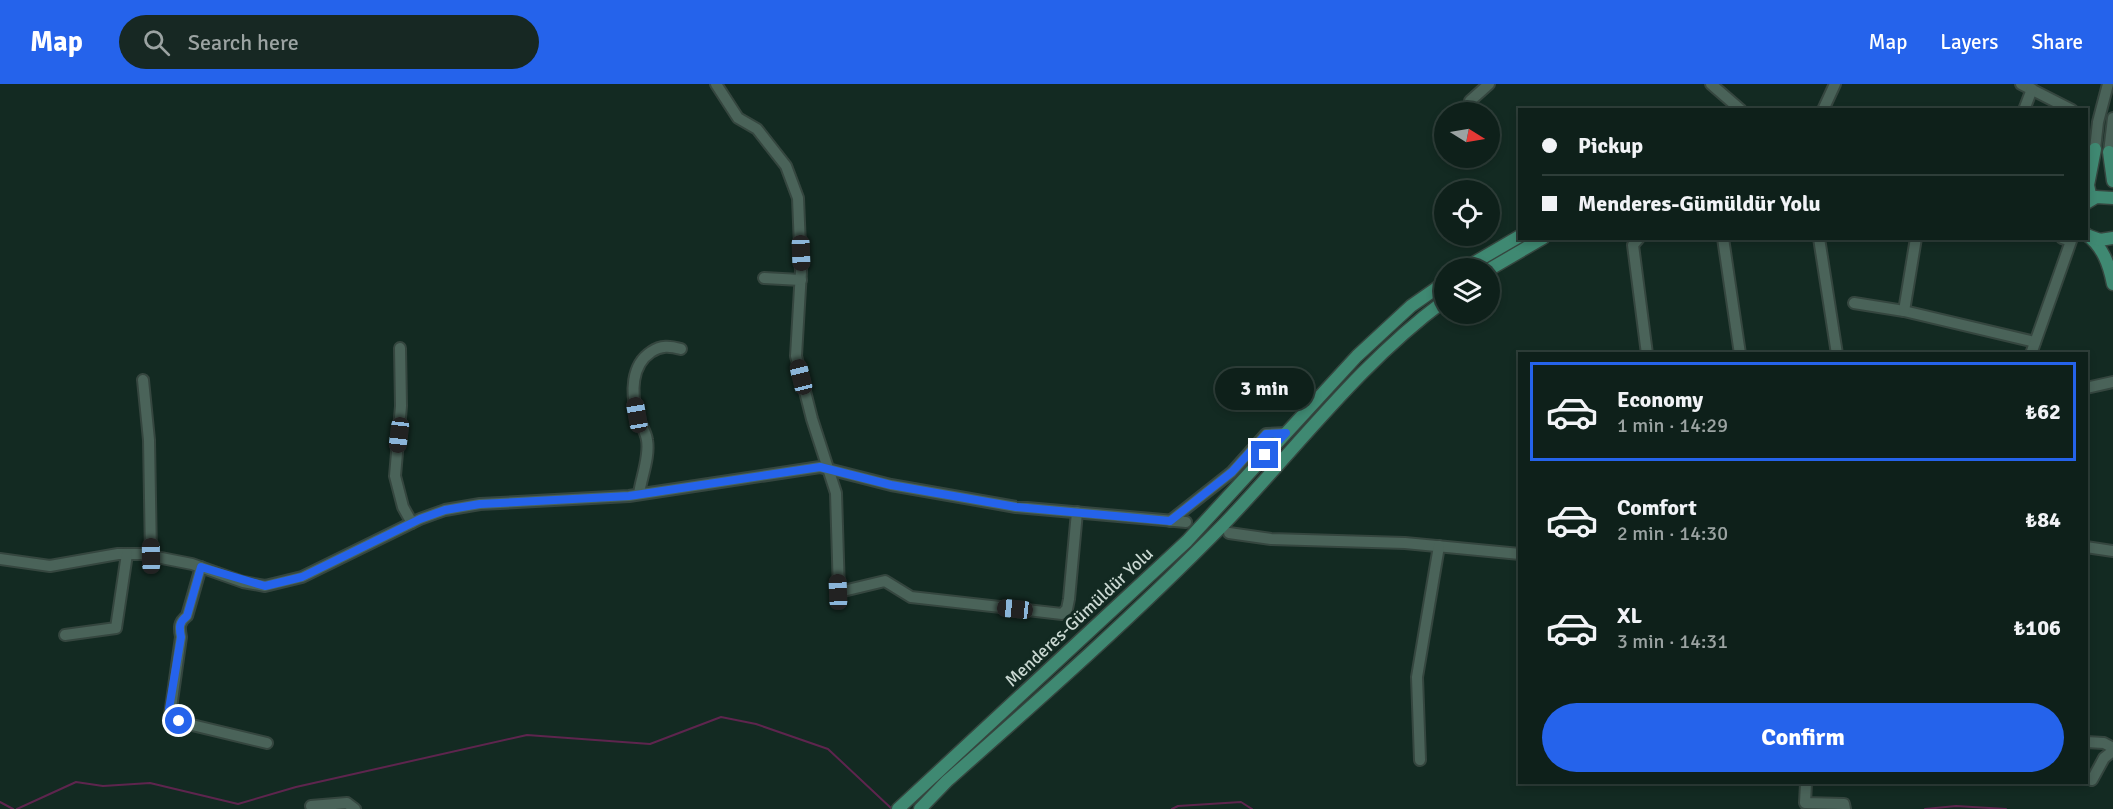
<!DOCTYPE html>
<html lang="en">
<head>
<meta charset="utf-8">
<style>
  body { margin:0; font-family:Signika,sans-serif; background:#172823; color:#f1f3f6; height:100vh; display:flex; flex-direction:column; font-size:22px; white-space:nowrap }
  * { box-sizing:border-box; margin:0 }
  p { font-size:20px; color:#9ba3a2 }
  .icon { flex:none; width:33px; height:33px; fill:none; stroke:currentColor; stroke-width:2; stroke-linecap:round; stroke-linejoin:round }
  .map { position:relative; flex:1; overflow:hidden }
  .panel { position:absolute; left:1518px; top:268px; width:570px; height:432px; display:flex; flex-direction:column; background:#0e201a; border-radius:0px; box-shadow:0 3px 9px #0003,0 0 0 2px #2e3e39 }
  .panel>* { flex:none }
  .guide { position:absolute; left:1518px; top:24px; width:570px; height:132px; border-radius:0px; box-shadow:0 3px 9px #0003,0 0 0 2px #2e3e39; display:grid; align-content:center; height:132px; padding:0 24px; background:#0e201a }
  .needle { width:39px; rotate:101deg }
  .buttons { position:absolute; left:1434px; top:18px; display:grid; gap:12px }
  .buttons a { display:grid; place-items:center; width:66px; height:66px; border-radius:50%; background:#0e201a; box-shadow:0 3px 9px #0003,0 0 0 2px #2e3e39; font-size:30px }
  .end { position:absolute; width:27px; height:27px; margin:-14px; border:8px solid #2563eb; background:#fff; box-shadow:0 0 0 3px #fff }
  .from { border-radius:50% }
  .bubble { position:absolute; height:42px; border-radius:21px; background:#0e201a; box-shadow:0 3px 9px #0003,0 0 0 2px #2e3e39; font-size:20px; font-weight:800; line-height:42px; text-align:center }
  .car { position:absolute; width:18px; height:36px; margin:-18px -9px; border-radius:8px; box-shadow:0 0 4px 2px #0007; background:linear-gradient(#222 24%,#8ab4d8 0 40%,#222 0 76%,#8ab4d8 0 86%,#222 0) }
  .guide b { display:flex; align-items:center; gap:21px; height:57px; font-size:22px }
  .guide b+b { border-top:2px solid #2e3e39 }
  .guide i { width:15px; height:15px; background:#f1f3f6 }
  ul { padding:10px 0 0; list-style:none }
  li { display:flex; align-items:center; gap:18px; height:99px; margin:0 12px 9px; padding:0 12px; border:3px solid transparent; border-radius:0px }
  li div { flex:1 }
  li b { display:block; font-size:22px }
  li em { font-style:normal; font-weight:800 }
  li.selected { border-color:#2563eb }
  li>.icon { width:54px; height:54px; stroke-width:1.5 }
  .button { display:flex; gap:12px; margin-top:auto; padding:12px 24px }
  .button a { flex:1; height:69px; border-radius:36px; background:#2563eb; color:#fff; font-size:24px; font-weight:800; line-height:69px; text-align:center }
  header { display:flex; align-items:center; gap:36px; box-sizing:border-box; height:84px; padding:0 30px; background:#2563eb; color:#fff }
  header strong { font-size:28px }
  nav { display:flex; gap:33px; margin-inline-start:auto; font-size:21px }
  .search { width:420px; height:54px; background:#172823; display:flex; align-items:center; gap:15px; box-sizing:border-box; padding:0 21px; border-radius:33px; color:#9ba3a2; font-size:22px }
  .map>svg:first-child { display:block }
</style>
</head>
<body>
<header>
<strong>Map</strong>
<div class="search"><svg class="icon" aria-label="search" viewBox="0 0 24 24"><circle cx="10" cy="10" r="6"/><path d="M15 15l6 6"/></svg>Search here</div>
<nav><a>Map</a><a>Layers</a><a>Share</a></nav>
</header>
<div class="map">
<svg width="2113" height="725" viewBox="0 0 2113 725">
  <rect width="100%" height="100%" fill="#132a22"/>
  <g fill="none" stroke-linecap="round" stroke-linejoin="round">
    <!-- stream -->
    <g stroke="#5e254e" stroke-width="2">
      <path d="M0,718l13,7"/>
      <path d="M17,725l59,-27 27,4 47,-3 88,21 58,-17 231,-52 123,9 71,-27 35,7 72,25 64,60"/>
      <path d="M1172,725l6,-3 63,-4 11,7"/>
      <path d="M1925,725l31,-3 50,3"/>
    </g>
    <defs>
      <g id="minor">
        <path d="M716,0l22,34 19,11 29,37 12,32 3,73 -5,85 16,63 24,74 3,99 46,-11 26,16 151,17 5,-5 2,-10 8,-87"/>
        <path d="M1711,0l30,26"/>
        <path d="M2021,0l51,26"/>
        <path d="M1470,17l19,-17"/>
        <path d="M1823,26l12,-26"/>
        <path d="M2024,26l8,-21"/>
        <path d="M2113,34l-4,34h4"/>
        <path d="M2095,65l3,-27 10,-38"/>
        <path d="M1639,154l-6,7 14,109"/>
        <path d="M1723,154l17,116"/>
        <path d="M1819,154l18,116"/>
        <path d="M764,194l37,2"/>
        <path d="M1854,219l50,8 131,31"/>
        <path d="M1904,227l12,-73"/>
        <path d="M400,264l1,58 -6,70 8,31 9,16"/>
        <path d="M2031,270l40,-113 -9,-3"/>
        <path d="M143,296l6,60 2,116"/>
        <path d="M2086,304l27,-6"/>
        <path d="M639,410c2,-16 11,-37 8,-54 -1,-9 -8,-17 -10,-26 -6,-21 -6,-49 14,-62 10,-7 19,-6 30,-3"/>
        <path d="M1170,437l62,-49 34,-38 20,-1"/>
        <path d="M1229,449l42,6 134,4 115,11"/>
        <path d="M2086,463l27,4"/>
        <path d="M0,475l50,7 68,-12h23l51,10 51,18 22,4 37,-9 118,-58 25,-9 35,-6 149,-8 191,-29 71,18 125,22 170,15"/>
        <path d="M201,483l-14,49c-8,6 -8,11 -6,21l-11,78 22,10 75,18"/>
        <path d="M65,551l51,-7 11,-74"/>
        <path d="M2086,658l18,1 9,5"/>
        <path d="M1420,676l-3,-83 22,-131"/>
        <path d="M2092,696l12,-22 9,-7"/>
        <path d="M1806,699l-1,20 39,1 1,5"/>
        <path d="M311,722l36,-3 8,6"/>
      </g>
      <g id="major">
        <path d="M2109,68l4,29"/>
        <path d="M2091,115l-3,-14 7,-36"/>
        <path d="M2086,119l10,-6 17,1"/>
        <path d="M2086,150c17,13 23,30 27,50"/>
        <path d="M2089,152l11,4 13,-2"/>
        <path d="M1465,184l55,-32"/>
        <path d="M1490,185l53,-31"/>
        <path d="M898,725l289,-268 170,-185 54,-50 33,-23"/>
        <path d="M920,725l27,-28c95,-84 189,-167 277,-257 73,-76 135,-160 220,-223"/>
      </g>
    </defs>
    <!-- minor casing -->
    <use href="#minor" stroke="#35463f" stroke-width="14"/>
    <!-- major casing -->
    <use href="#major" stroke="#35463f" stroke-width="15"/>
    <!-- minor -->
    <use href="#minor" stroke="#4a6359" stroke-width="10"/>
    <!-- major -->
    <use href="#major" stroke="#3f8972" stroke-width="12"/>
  </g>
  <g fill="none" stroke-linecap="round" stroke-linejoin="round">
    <!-- route -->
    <path stroke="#2563eb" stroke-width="8" d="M179,637l-9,-6 -1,-6 12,-72c-2,-10 -2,-15 6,-21l14,-49 64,19 37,-9 118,-58 25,-9 35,-6 149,-8 191,-29 71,18 125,22 154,14 62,-49 34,-38 20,-1 -21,22"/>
  </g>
  <g text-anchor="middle" stroke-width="6" stroke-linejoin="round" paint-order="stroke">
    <!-- street labels -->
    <g font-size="18" fill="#cad8d2" stroke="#132a22">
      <text transform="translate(1079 533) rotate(-43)" y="6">Menderes-Gümüldür Yolu</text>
    </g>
  </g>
</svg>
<div class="buttons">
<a><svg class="needle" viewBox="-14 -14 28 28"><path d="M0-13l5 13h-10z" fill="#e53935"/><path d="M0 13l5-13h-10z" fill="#9ba3a2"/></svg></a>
<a><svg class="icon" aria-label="locate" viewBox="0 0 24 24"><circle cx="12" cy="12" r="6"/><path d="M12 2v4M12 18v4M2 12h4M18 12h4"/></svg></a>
<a><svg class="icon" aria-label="layers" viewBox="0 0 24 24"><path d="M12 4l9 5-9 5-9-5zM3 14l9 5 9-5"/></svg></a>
</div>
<i class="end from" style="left:179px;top:637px"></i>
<i class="end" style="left:1265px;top:371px"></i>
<div class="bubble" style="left:1215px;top:284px;width:99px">3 min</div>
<i class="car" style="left:801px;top:169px;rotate:178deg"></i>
<i class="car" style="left:801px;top:293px;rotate:346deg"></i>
<i class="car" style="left:637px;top:331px;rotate:350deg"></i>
<i class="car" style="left:399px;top:351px;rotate:187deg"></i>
<i class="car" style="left:151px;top:472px;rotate:359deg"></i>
<i class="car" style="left:838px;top:508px;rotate:358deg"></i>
<i class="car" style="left:1015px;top:525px;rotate:276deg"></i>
<div class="guide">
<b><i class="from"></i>Pickup</b>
<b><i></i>Menderes-Gümüldür Yolu</b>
</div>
<section class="panel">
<ul>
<li class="selected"><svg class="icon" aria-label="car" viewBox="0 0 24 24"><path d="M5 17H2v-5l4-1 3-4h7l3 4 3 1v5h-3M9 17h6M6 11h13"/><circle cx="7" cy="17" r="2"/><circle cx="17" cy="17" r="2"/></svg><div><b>Economy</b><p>1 min · 14:29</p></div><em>₺62</em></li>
<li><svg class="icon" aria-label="car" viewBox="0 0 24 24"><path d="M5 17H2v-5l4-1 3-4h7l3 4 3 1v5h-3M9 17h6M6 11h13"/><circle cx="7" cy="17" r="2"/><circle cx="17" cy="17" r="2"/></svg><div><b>Comfort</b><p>2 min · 14:30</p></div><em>₺84</em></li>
<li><svg class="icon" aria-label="car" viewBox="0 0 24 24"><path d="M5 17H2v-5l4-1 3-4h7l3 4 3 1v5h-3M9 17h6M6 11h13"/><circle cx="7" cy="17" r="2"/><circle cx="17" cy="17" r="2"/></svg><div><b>XL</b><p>3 min · 14:31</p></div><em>₺106</em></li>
</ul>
<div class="button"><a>Confirm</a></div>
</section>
</div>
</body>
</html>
